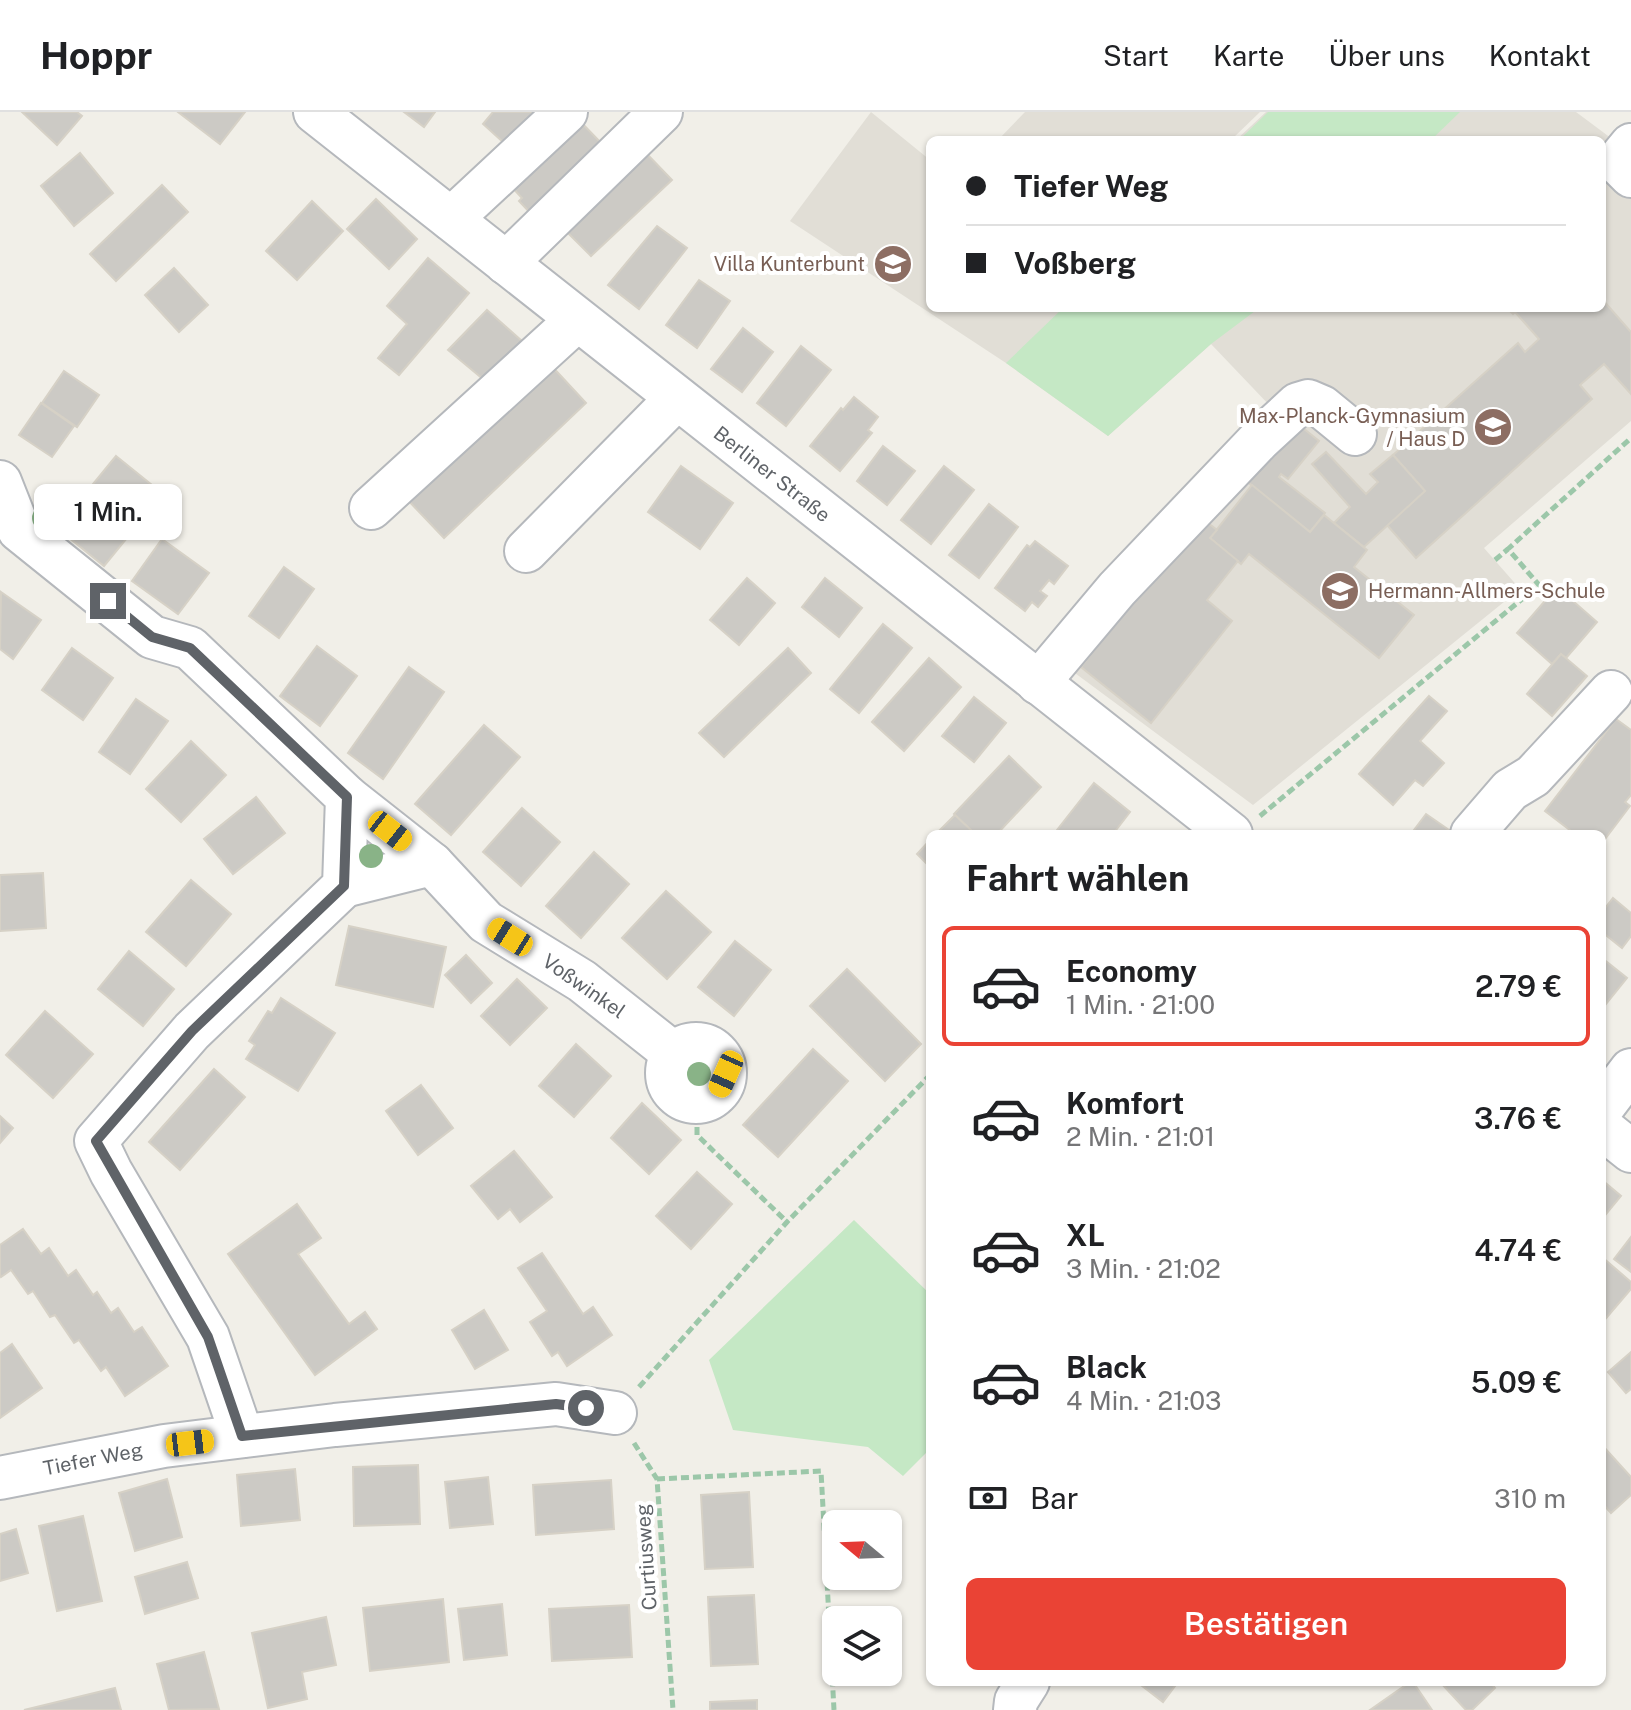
<!DOCTYPE html>
<html lang="de">
<head>
<meta charset="utf-8">
<style>
  body { margin:0; font-family:"Public Sans",sans-serif; background:#f6f6f6; color:#202124; height:100vh; display:flex; flex-direction:column; font-size:30px; white-space:nowrap }
  * { box-sizing:border-box; margin:0 }
  p { font-size:26px; color:#757577 }
  .icon { flex:none; width:44px; height:44px; fill:none; stroke:currentColor; stroke-width:2; stroke-linecap:round; stroke-linejoin:round }
  .map { position:relative; flex:1; overflow:hidden }
  .side { position:absolute; left:926px; top:718px; width:680px; height:856px; display:flex; flex-direction:column; background:#fff; border-radius:12px; box-shadow:0 2px 6px #0004 }
  .side>* { flex:none }
  .hud { position:absolute; left:926px; top:24px; width:680px; height:176px; border-radius:12px; box-shadow:0 2px 6px #0004; display:grid; align-content:center; height:176px; padding:0 40px; background:#fff }
  .needle { width:52px; rotate:289deg }
  .buttons { position:absolute; left:822px; top:1398px; display:grid; gap:16px }
  .buttons a { display:grid; place-items:center; width:80px; height:80px; border-radius:12px; background:#fff; box-shadow:0 2px 6px #0004; font-size:40px }
  .end { position:absolute; width:36px; height:36px; margin:-18px; border:10px solid #5f6368; background:#fff; box-shadow:0 0 0 4px #fff }
  .from { border-radius:50% }
  .bubble { position:absolute; height:56px; border-radius:12px; background:#fff; box-shadow:0 2px 6px #0004; font-size:26px; font-weight:600; line-height:56px; text-align:center }
  .car { position:absolute; width:24px; height:48px; margin:-24px -12px; border-radius:10px; box-shadow:0 0 6px 2px #0007; background:linear-gradient(#f5c518 24%,#345 0 40%,#f5c518 0 76%,#345 0 86%,#f5c518 0) }
  .hud b { display:flex; align-items:center; gap:28px; height:76px; font-size:30px }
  .hud b+b { border-top:2px solid #e0e0e0 }
  .hud i { width:20px; height:20px; background:#202124 }
  ul { padding:0; list-style:none }
  li { display:flex; align-items:center; gap:24px; height:120px; margin:0 16px 12px; padding:0 24px; border:4px solid transparent; border-radius:12px }
  li div { flex:1 }
  li b { display:block; font-size:30px }
  li em { font-style:normal; font-weight:600 }
  li.active { border-color:#ea4335 }
  li>.icon { width:72px; height:72px; stroke-width:1.5 }
  h2 { padding:0 40px; font-size:36px; line-height:96px }
  .pay { display:flex; align-items:center; gap:20px; height:88px; padding:0 40px; font-size:30px }
  .pay p { margin-inline-start:auto }
  .action { display:flex; gap:16px; margin-top:auto; padding:16px 40px }
  .action a { flex:1; height:92px; border-radius:12px; background:#ea4335; color:#fff; font-size:32px; font-weight:600; line-height:92px; text-align:center }
  header { display:flex; align-items:center; gap:48px; box-sizing:border-box; height:112px; padding:0 40px; background:#fff; border-bottom:2px solid #e0e0e0 }
  header strong { font-size:38px }
  nav { display:flex; gap:44px; margin-inline-start:auto; font-size:28px }
  .map>svg:first-child { display:block }
</style>
</head>
<body>
<header>
<strong>Hoppr</strong>
<nav><a>Start</a><a>Karte</a><a>Über uns</a><a>Kontakt</a></nav>
</header>
<div class="map">
<svg width="1631" height="1598" viewBox="0 0 1631 1598">
  <rect width="100%" height="100%" fill="#f1efe8"/>
  <!-- education -->
  <g fill="#e1ded6">
    <path d="M871,0l59,48v148h672v-168h-366l30,-28h310l55,41v268l-147,127 36,41 -267,216 -197,-146 216,-251 -61,-64 -103,92 -102,-73 -216,-142z"/>
    <path d="M1025,0h235l-29,28h-233z"/>
  </g>
  <!-- green -->
  <g fill="#c5e8c5">
    <path d="M1268,0h192l-29,28h-192z"/>
    <path d="M1063,196h196l-48,36 -103,92 -102,-73z"/>
    <path d="M854,1108l76,74v155l-27,27 -35,-29 -135,-17 -24,-70z"/>
  </g>
  <!-- building -->
  <g fill="#cccac5" stroke="#d6d1c6" stroke-width="2">
    <path d="M22,0h55l5,4 -25,29z"/>
    <path d="M178,0h67l-25,32z"/>
    <path d="M404,0h31l-11,15z"/>
    <path d="M493,0h57l-35,41 -32,-29z"/>
    <path d="M574,3l32,33 -71,70 -16,-17 3,-3 -15,-16z"/>
    <path d="M645,40l27,28 -81,76 -29,-29z"/>
    <path d="M80,41l33,40 -39,33 -33,-40z"/>
    <path d="M162,73l26,27 -72,69 -26,-27z"/>
    <path d="M376,87l41,40 -28,30 -42,-40z"/>
    <path d="M312,89l31,30 -46,49 -31,-29z"/>
    <path d="M657,114l30,22 -48,61 -31,-24z"/>
    <path d="M428,146l41,35 -70,82 -21,-17 29,-34 -20,-18z"/>
    <path d="M174,156l34,37 -29,27 -34,-37z"/>
    <path d="M699,168l31,21 -33,47 -31,-23z"/>
    <path d="M1602,187l29,33v62l-27,-30 -24,21 12,14 -176,159 -29,-33 38,-34 -32,-36 125,-112 7,9 14,-13 -24,-27 -2,2 -6,-6h95z"/>
    <path d="M487,198l43,38 -35,41 -47,-39z"/>
    <path d="M743,216l30,24 -31,40 -31,-23z"/>
    <path d="M801,234l30,24 -45,56 -29,-23z"/>
    <path d="M547,249l39,42 -142,135 -42,-44z"/>
    <path d="M64,259l35,24 -22,32 -35,-24z"/>
    <path d="M854,285l24,20 -10,13 4,3 -32,38 -30,-25 31,-38 2,2z"/>
    <path d="M41,291l33,23 -22,31 -33,-22z"/>
    <path d="M1293,308l26,21 -31,38 -7,-5 -2,3 46,36 -15,19 -65,-52z"/>
    <path d="M883,334l32,25 -28,34 -30,-24z"/>
    <path d="M1326,340l40,42 12,-12 -8,-8 23,-19 32,36 -61,56 -30,-24 16,-16 -38,-43z"/>
    <path d="M116,344l47,38 -59,72 -47,-38z"/>
    <path d="M681,354l52,37 -33,46 -52,-37z"/>
    <path d="M944,354l30,24 -43,54 -30,-24z"/>
    <path d="M1252,373l58,47 14,-17 43,35 -13,17 60,48 -35,43 -130,-104 -8,10 -31,-26z"/>
    <path d="M989,392l29,23 -39,51 -30,-23z"/>
    <path d="M1204,408l13,10 -7,8 28,23 -31,39 25,21 -81,102 -70,-56 81,-102z"/>
    <path d="M162,427l47,34 -31,41 -46,-33z"/>
    <path d="M1035,429l33,25 -14,18 -5,-4 -9,11 7,5 -9,11 -6,-5 -7,9 -30,-23 32,-43 3,2z"/>
    <path d="M284,455l30,22 -35,49 -30,-22z"/>
    <path d="M747,466l28,25 -36,42 -29,-25z"/>
    <path d="M825,466l37,30 -23,29 -37,-30z"/>
    <path d="M1557,475l40,35 -31,36 -5,-4 -9,10 -35,-31z"/>
    <path d="M1,480l40,28 -28,39 -13,-10z"/>
    <path d="M883,512l29,24 -53,65 -29,-24z"/>
    <path d="M317,534l40,30 -37,50 -40,-30z"/>
    <path d="M72,536l41,30 -30,42 -41,-30z"/>
    <path d="M788,536l23,25 -87,84 -25,-24z"/>
    <path d="M1561,542l26,22 -35,40 -25,-22z"/>
    <path d="M929,546l32,29 -57,64 -32,-29z"/>
    <path d="M409,555l35,25 -61,87 -35,-26z"/>
    <path d="M1429,584l18,15 -27,30 24,22 -21,23 -8,-6 -22,25 -34,-31z"/>
    <path d="M974,585l32,26 -32,39 -32,-26z"/>
    <path d="M136,587l32,22 -38,53 -31,-22z"/>
    <path d="M1616,607l15,11v65l-6,7 5,4 -28,37v-9h-27l-30,-23z"/>
    <path d="M484,613l36,32 -69,78 -36,-31z"/>
    <path d="M191,629l35,34 -45,47 -35,-33z"/>
    <path d="M1009,644l32,31 -44,47h-22l-21,-20z"/>
    <path d="M1094,671l36,29 -17,22h-51l-5,-4z"/>
    <path d="M256,685l29,36 -52,41 -29,-35z"/>
    <path d="M522,696l38,34 -39,44 -38,-34z"/>
    <path d="M1426,702l26,18 -1,2h-40z"/>
    <path d="M955,703l20,19h-39z"/>
    <path d="M930,728v27l-13,-13z"/>
    <path d="M594,740l35,32 -48,54 -35,-32z"/>
    <path d="M43,761l3,55 -46,3v-56z"/>
    <path d="M191,768l40,34 -45,52 -40,-34z"/>
    <path d="M666,779l45,41 -44,47 -45,-41z"/>
    <path d="M1613,786l18,15v23l-9,12 -20,-16v-20z"/>
    <path d="M349,814l97,21 -13,60 -97,-22z"/>
    <path d="M735,829l36,29 -37,46 -36,-29z"/>
    <path d="M129,839l45,38 -31,37 -45,-37z"/>
    <path d="M466,843l26,28 -21,20 -26,-28z"/>
    <path d="M1602,846l25,20 -25,31z"/>
    <path d="M847,857l74,75 -36,37 -75,-75z"/>
    <path d="M517,867l30,29 -37,37 -29,-29z"/>
    <path d="M281,886l54,35 -37,58 -52,-32 9,-14 -6,-4 19,-30 4,2z"/>
    <path d="M45,899l48,43 -40,44 -47,-43z"/>
    <path d="M576,932l35,32 -37,41 -35,-31z"/>
    <path d="M813,937l35,32 -70,76 -35,-32z"/>
    <path d="M214,957l31,28 -65,73 -31,-28z"/>
    <path d="M421,973l32,43 -35,27 -32,-44z"/>
    <path d="M642,991l39,37 -32,34 -38,-36z"/>
    <path d="M0,1004l13,12 -13,15z"/>
    <path d="M514,1039l38,46 -32,25 -10,-13 -12,10 -27,-33z"/>
    <path d="M697,1060l35,32 -41,45 -35,-33z"/>
    <path d="M1602,1068l19,16 -19,23z"/>
    <path d="M297,1092l24,34 -23,16 51,70 16,-12 12,17 -62,46 -87,-121z"/>
    <path d="M23,1117l18,25 8,-6 19,28 8,-6 17,25 4,-3 14,21 7,-5 16,24 8,-5 26,39 -43,30 -19,-29 -5,4 -22,-31 -5,3 -19,-28 -5,2 -17,-26 -5,3 -17,-24 -10,7 -1,-2v-30z"/>
    <path d="M1631,1125v35l-17,-13z"/>
    <path d="M542,1141l41,61 10,-7 19,28 -45,31 -9,-14 -6,4 -22,-34 17,-11 -29,-43z"/>
    <path d="M1602,1145l29,25v7l-29,34z"/>
    <path d="M484,1198l24,40 -33,19 -23,-39z"/>
    <path d="M12,1232l30,44 -42,30v-65z"/>
    <path d="M1631,1240v37l-5,4 -18,-21z"/>
    <path d="M1602,1333l29,32v18l-20,18 -9,-10z"/>
    <path d="M418,1353l2,59 -66,2 -1,-59z"/>
    <path d="M295,1357l5,51 -59,6 -4,-51z"/>
    <path d="M488,1365l5,47 -43,4 -5,-46z"/>
    <path d="M167,1367l15,58 -47,14 -16,-58z"/>
    <path d="M611,1368l3,49 -78,6 -3,-50z"/>
    <path d="M749,1380l4,75 -48,2 -4,-74z"/>
    <path d="M83,1404l19,85 -45,10 -18,-85z"/>
    <path d="M16,1417l12,44 -28,8v-47z"/>
    <path d="M187,1450l11,36 -53,16 -10,-37z"/>
    <path d="M754,1483l4,69 -47,2 -3,-69z"/>
    <path d="M443,1487l6,63 -79,9 -7,-63z"/>
    <path d="M502,1492l5,51 -43,5 -6,-51z"/>
    <path d="M629,1493l3,52 -80,4 -3,-52z"/>
    <path d="M326,1505l10,48 -34,7 5,27 -39,9 -16,-75z"/>
    <path d="M204,1540l15,57 -50,1 -12,-46z"/>
    <path d="M1137,1570h41l-15,20z"/>
    <path d="M1410,1570h3l19,28h-62z"/>
    <path d="M1440,1570h50l5,6 -23,22h-6z"/>
    <path d="M115,1576l6,22h-97z"/>
    <path d="M757,1588v10h-47v-8z"/>
  </g>
  <g fill="none" stroke-linecap="round" stroke-linejoin="round">
    <defs>
      <g id="minor">
        <path d="M315,0l916,722"/>
        <path d="M1631,33l-14,17 14,14"/>
        <path d="M451,107l115,-107"/>
        <path d="M506,151l155,-151"/>
        <path d="M0,370l19,48 133,107 38,11 157,149 -3,89 -152,145 -96,110 15,31 97,165 34,99"/>
        <path d="M371,396l206,-188"/>
        <path d="M526,439l151,-153"/>
        <path d="M1038,571l79,-94 143,-150 38,-35 10,-3 14,6 33,27"/>
        <path d="M347,685l85,67 54,58 96,59 91,72"/>
        <path d="M1472,722l38,-44 23,-14 78,-84"/>
        <path d="M344,774l88,-22"/>
        <circle cx="696" cy="961" r="29"/>
        <path d="M1602,996l29,-38"/>
        <path d="M1602,1016l29,23"/>
        <path d="M0,1366l164,-32 171,-21 221,-21 59,9"/>
        <path d="M1015,1598l1,-9 12,-19"/>
      </g>
    </defs>
    <!-- minor casing -->
    <use href="#minor" stroke="#b5b8bc" stroke-width="46"/>
    <!-- path -->
    <g stroke="#9cc7a9" stroke-width="5" stroke-dasharray="8 4" stroke-linecap="butt">
      <path d="M1495,448l13,-11"/>
      <path d="M1260,704l279,-231 -31,-36 123,-111"/>
      <path d="M697,991v32l90,87"/>
      <path d="M639,1275l148,-165 143,-147"/>
      <path d="M634,1331l23,36 16,231"/>
      <path d="M657,1367l164,-8 13,239"/>
    </g>
    <!-- minor -->
    <use href="#minor" stroke="#fff" stroke-width="42"/>
  </g>
  <!-- trees -->
  <g fill="#89b387">
    <circle cx="44" cy="406" r="12"/>
    <circle cx="371" cy="744" r="12"/>
    <circle cx="699" cy="962" r="12"/>
  </g>
  <g fill="none" stroke-linecap="round" stroke-linejoin="round">
    <!-- route -->
    <path stroke="#5f6368" stroke-width="10" d="M108,489l44,36 38,11 157,149 -3,89 -152,145 -96,110 112,196 34,99 314,-32 30,4"/>
  </g>
  <!-- icons -->
  <defs>
    <symbol id="school-disc" viewBox="-11 -11 22 22"><circle r="9.5" fill="#8d6e63" stroke="#fff"/><path d="M0-5L7-2L0 1L-7-2ZM-4 1L0 2.5L4 1V4Q0 6-4 4Z" fill="#fff"/></symbol>
  </defs>
  <g fill-rule="evenodd">
    <use href="#school-disc" x="871" y="130" width="44" height="44"/>
    <use href="#school-disc" x="1471" y="293" width="44" height="44"/>
    <use href="#school-disc" x="1318" y="457" width="44" height="44"/>
  </g>
  <g text-anchor="middle" stroke-width="8" stroke-linejoin="round" paint-order="stroke">
    <!-- education labels -->
    <g font-size="20" fill="#785e54" stroke="#fff" text-anchor="end">
      <text x="865" y="159">Villa Kunterbunt</text>
      <text x="1465" y="311">Max-Planck-Gymnasium<tspan x="1465" dy="23">/ Haus D</tspan></text>
      <text x="1368" y="486" text-anchor="start">Hermann-Allmers-Schule</text>
    </g>
    <!-- street labels -->
    <g font-size="20" fill="#5f6368" stroke="#fff">
      <text transform="translate(772 362) rotate(38)" y="7">Berliner Straße</text>
      <text transform="translate(584 874) rotate(35)" y="7">Voßwinkel</text>
      <text transform="translate(93 1347) rotate(-11)" y="7">Tiefer Weg</text>
      <text transform="translate(646 1445) rotate(-94)" y="7">Curtiusweg</text>
    </g>
  </g>
</svg>
<div class="buttons">
<a><svg class="needle" viewBox="-14 -14 28 28"><path d="M0-13l5 13h-10z" fill="#e53935"/><path d="M0 13l5-13h-10z" fill="#757577"/></svg></a>
<a><svg class="icon" aria-label="layers" viewBox="0 0 24 24"><path d="M12 4l9 5-9 5-9-5zM3 14l9 5 9-5"/></svg></a>
</div>
<i class="end from" style="left:586px;top:1296px"></i>
<i class="end" style="left:108px;top:489px"></i>
<div class="bubble" style="left:34px;top:372px;width:148px">1 Min.</div>
<i class="car" style="left:390px;top:719px;rotate:128deg"></i>
<i class="car" style="left:510px;top:825px;rotate:302deg"></i>
<i class="car" style="left:726px;top:962px;rotate:204deg"></i>
<i class="car" style="left:190px;top:1331px;rotate:83deg"></i>
<div class="hud">
<b><i class="from"></i>Tiefer Weg</b>
<b><i></i>Voßberg</b>
</div>
<section class="side">
<h2>Fahrt wählen</h2>
<ul>
<li class="active"><svg class="icon" aria-label="car" viewBox="0 0 24 24"><path d="M5 17H2v-5l4-1 3-4h7l3 4 3 1v5h-3M9 17h6M6 11h13"/><circle cx="7" cy="17" r="2"/><circle cx="17" cy="17" r="2"/></svg><div><b>Economy</b><p>1 Min. · 21:00</p></div><em>2.79 €</em></li>
<li><svg class="icon" aria-label="car" viewBox="0 0 24 24"><path d="M5 17H2v-5l4-1 3-4h7l3 4 3 1v5h-3M9 17h6M6 11h13"/><circle cx="7" cy="17" r="2"/><circle cx="17" cy="17" r="2"/></svg><div><b>Komfort</b><p>2 Min. · 21:01</p></div><em>3.76 €</em></li>
<li><svg class="icon" aria-label="car" viewBox="0 0 24 24"><path d="M5 17H2v-5l4-1 3-4h7l3 4 3 1v5h-3M9 17h6M6 11h13"/><circle cx="7" cy="17" r="2"/><circle cx="17" cy="17" r="2"/></svg><div><b>XL</b><p>3 Min. · 21:02</p></div><em>4.74 €</em></li>
<li><svg class="icon" aria-label="car" viewBox="0 0 24 24"><path d="M5 17H2v-5l4-1 3-4h7l3 4 3 1v5h-3M9 17h6M6 11h13"/><circle cx="7" cy="17" r="2"/><circle cx="17" cy="17" r="2"/></svg><div><b>Black</b><p>4 Min. · 21:03</p></div><em>5.09 €</em></li>
</ul>
<div class="pay"><svg class="icon" aria-label="cash" viewBox="0 0 24 24"><path d="M3 7h18v10H3z"/><circle cx="12" cy="12" r="2"/></svg>Bar<p>310 m</p></div>
<div class="action"><a>Bestätigen</a></div>
</section>
</div>
</body>
</html>
